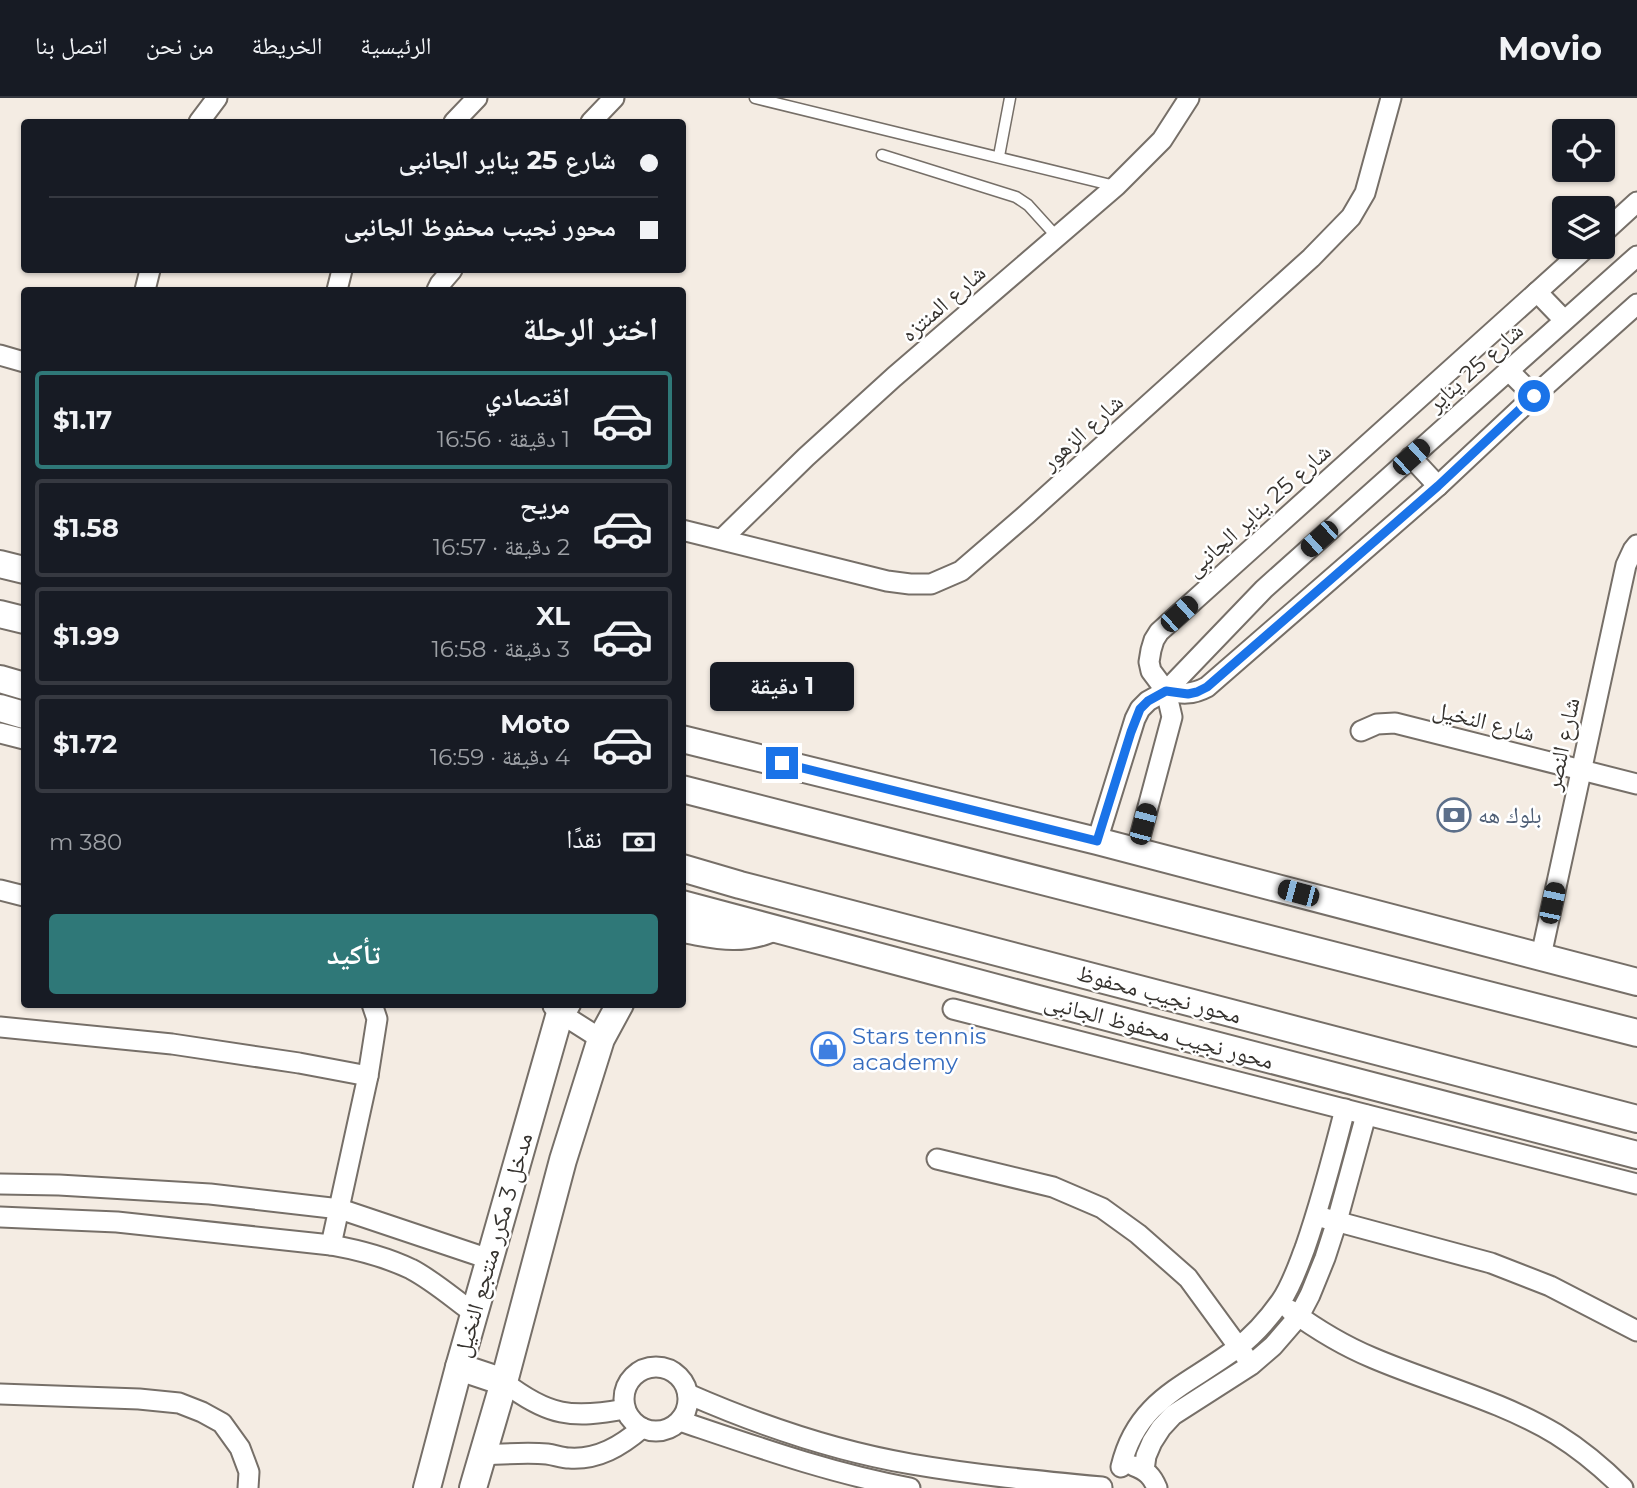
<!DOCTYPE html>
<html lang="ar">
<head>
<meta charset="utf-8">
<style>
  body { margin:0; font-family:Montserrat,"Noto Naskh Arabic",sans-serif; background:#20242c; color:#f1f3f6; direction:rtl; height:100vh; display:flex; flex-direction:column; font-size:26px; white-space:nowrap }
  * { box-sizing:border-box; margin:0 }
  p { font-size:23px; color:#9ea1a6 }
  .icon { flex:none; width:38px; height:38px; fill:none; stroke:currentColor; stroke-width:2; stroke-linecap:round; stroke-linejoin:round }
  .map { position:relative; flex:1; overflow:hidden; direction:ltr }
  .panel { position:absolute; left:21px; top:189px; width:665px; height:721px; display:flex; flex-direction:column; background:#171b24; border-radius:7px; box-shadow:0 2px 5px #0004; direction:rtl }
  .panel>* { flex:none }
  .guide { position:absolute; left:21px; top:21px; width:665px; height:154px; border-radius:7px; box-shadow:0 2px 5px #0004; direction:rtl; display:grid; align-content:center; height:154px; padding:0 28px; background:#171b24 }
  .buttons { position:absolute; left:1552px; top:21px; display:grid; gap:14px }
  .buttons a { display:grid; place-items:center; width:63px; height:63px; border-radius:7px; background:#171b24; box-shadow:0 2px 5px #0004; font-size:35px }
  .end { position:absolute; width:32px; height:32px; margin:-16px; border:9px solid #1a73e8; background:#fff; box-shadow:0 0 0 4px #fff }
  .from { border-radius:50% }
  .bubble { position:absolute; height:49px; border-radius:7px; background:#171b24; box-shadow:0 2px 5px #0004; font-size:23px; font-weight:700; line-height:49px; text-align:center; direction:rtl }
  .car { position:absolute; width:21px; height:42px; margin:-21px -10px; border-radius:9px; box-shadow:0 0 5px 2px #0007; background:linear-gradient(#222 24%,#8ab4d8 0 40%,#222 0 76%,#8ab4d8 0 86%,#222 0) }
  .guide b { display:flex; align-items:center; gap:24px; height:66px; font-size:26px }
  .guide b+b { border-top:2px solid #363941 }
  .guide i { width:18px; height:18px; background:#f1f3f6 }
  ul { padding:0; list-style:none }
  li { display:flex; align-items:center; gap:21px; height:98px; margin:0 14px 10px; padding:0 14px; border:4px solid #363941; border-radius:7px }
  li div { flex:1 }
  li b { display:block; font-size:26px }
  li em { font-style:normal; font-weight:700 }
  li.selected { border-color:#2f7878 }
  li>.icon { width:63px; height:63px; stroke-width:1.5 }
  h2 { padding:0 28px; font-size:32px; line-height:84px }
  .pay { display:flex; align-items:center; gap:18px; height:77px; padding:0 28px; font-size:26px }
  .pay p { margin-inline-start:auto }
  .button { display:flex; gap:14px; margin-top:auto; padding:14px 28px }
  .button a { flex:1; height:80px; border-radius:7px; background:#2f7878; color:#fff; font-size:28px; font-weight:700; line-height:80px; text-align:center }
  header { display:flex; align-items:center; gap:42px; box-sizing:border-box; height:98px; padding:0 35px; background:#171b24; border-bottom:2px solid #363941 }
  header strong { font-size:33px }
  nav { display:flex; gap:38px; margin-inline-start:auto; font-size:24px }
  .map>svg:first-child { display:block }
</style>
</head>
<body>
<header>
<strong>Movio</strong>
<nav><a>الرئيسية</a><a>الخريطة</a><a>من نحن</a><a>اتصل بنا</a></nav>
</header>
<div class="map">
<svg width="1637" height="1390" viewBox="0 0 1637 1390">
  <rect width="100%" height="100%" fill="#f4ece3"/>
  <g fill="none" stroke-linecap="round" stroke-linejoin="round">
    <defs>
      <g id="lane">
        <path d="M755,0l360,88"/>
        <path d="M882,57l134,42 12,8 29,32"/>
        <path d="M999,58l11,-58"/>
      </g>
      <g id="street">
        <path d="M199,24l18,-24"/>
        <path d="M454,24l23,-24"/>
        <path d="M591,24l23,-24"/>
        <path d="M1603,135l34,-31"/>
        <path d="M145,192l5,-20"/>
        <path d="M337,192l5,-20"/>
        <path d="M437,192l3,-6 12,-14"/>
        <path d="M1537,194l27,28"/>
        <path d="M0,257l24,7"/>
        <path d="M1508,272l26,26"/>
        <path d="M1411,359l27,29"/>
        <path d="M682,432l205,51 23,3h21l30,-13 66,-57 284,-256 40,-41 14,-24 26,-95"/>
        <path d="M722,441l84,-82 88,-80 222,-191 46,-46 27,-42"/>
        <path d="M1166,593c16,3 26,4 41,-4l231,-201 96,-90 103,-92"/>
        <path d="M1361,633l16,-7 18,-1 242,61"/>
        <path d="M0,635l24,6"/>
        <path d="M1097,743l38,-122 5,-10 8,-8 18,-10 98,-102 373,-333"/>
        <path d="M1136,754l36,-135 -6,-26 -15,-20 -2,-9 2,-12 3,-10 5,-8 428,-385"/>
        <path d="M0,792l24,6"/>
        <path d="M1541,858l85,-391 7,-15 4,-5"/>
        <path d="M553,908l7,7 41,26"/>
        <path d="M953,911l684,175"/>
        <path d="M0,929l172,17 127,19 69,13"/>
        <path d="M937,1061l116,28 49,21 36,26 50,44 57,78"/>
        <path d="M0,1086l59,1 151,9 130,15 149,50"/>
        <path d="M0,1119l117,5 214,23c28,5 55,12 80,24 23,12 43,30 64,45"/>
        <path d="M1324,1120l167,45 59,23 87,45"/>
        <path d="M331,1147l37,-169 9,-57 -5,-15"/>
        <path d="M1290,1212c26,19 54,36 83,48 61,26 126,42 183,76 24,15 47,34 67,54"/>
        <circle cx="656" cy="1301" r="32"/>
        <path d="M504,1284c44,34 68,37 121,27"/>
        <path d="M0,1296l139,5 40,4 23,9 20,11 18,25 9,24 -1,16"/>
        <path d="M688,1296c71,31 147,57 223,70 64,11 127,17 191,23"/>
        <path d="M680,1323c77,26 150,52 230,67"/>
        <path d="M482,1357c22,-1 44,-3 65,-1 8,1 15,4 22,4 29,2 52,-12 73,-30"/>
        <path d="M1134,1368c13,5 18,10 23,22"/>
        <path d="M1121,1369c16,-68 66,-81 116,-119 16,-12 32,-30 44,-47 11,-16 17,-35 24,-53 16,-46 28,-92 40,-139"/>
        <path d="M1144,1372l2,-14 6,-14 9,-14 12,-13 78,-50 22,-19 26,-30 11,-21 15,-37 12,-37 29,-106"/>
      </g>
      <g id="secondary">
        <path d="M0,466l24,6"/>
        <path d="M0,516l24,6"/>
        <path d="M0,581l24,7"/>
        <path d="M0,610l24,7"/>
        <path d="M682,641l415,102 540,141"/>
        <path d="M682,691l955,244"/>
        <path d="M682,770l58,17 897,234"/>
        <path d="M682,806l356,95 599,156"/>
        <path d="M682,831c32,5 56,13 88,0"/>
        <path d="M459,1269l45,15"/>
        <path d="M427,1390l32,-121 101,-354 7,-9"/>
        <path d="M473,1390l31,-106 59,-222 38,-121 19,-35"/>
      </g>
    </defs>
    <!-- lane casing -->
    <use href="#lane" stroke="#766f68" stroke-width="13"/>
    <!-- street casing -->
    <use href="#street" stroke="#766f68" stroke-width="23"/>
    <!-- secondary casing -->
    <use href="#secondary" stroke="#766f68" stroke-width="30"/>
    <!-- lane -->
    <use href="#lane" stroke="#fff" stroke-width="10"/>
    <!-- street -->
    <use href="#street" stroke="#fff" stroke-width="19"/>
    <!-- secondary -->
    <use href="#secondary" stroke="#fff" stroke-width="26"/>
  </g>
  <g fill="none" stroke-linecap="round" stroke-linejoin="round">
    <!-- route -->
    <path stroke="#1a73e8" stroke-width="9" d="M782,665l315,78 34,-109 9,-23 8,-8 18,-10 22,3 9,-2 10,-5 231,-201 96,-90"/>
  </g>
  <!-- icons -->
  <defs>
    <symbol id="bank-ring" viewBox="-11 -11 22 22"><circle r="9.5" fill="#fff" stroke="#5c6f8a" stroke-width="1.5"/><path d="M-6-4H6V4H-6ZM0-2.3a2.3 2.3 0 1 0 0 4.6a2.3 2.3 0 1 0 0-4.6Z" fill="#5c6f8a"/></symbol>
    <symbol id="shop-ring" viewBox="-11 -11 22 22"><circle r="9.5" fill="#fff" stroke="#3f7fe0" stroke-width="1.5"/><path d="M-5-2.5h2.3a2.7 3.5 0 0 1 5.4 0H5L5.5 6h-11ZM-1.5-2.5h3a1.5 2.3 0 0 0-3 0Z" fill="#3f7fe0"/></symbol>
  </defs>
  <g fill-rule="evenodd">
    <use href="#bank-ring" x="1435" y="698" width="38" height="38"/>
    <use href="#shop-ring" x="809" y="932" width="38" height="38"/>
  </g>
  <g text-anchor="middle" stroke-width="5" stroke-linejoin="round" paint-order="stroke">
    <!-- street labels -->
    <g font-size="23" fill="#35322e" stroke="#fff">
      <text transform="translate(943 205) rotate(-41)" y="8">شارع المنتزه</text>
      <text transform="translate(1475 269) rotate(-42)" y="8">شارع 25 يناير</text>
      <text transform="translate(1082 334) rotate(-42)" y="8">شارع الزهور</text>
      <text transform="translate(1258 412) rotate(-42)" y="8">شارع 25 يناير الجانبى</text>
      <text transform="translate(1484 623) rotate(14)" y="8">شارع النخيل</text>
      <text transform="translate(1562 646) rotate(-78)" y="8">شارع النصر</text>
      <text transform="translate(1159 896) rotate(15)" y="8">محور نجيب محفوظ</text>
      <text transform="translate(1159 933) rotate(15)" y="8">محور نجيب محفوظ الجانبى</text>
      <text transform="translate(493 1147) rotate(-74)" y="8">مدخل 3 مكرر منتجع النخيل</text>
    </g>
    <!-- service labels -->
    <g font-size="23" fill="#4e5e75" stroke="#fff" text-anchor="start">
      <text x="1478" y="725">بلوك هه</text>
    </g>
    <!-- shop labels -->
    <g font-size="23" fill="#366cbe" stroke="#fff" text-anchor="start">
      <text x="852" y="946">Stars tennis<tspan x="852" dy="26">academy</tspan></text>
    </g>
  </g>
</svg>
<div class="buttons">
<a><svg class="icon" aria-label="locate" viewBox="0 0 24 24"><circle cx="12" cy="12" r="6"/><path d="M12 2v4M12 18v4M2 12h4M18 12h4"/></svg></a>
<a><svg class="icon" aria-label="layers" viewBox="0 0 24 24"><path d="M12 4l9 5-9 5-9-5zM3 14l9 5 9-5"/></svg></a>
</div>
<i class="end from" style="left:1534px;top:298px"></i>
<i class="end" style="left:782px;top:665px"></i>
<div class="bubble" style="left:710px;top:564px;width:144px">1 دقيقة</div>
<i class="car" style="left:1411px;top:359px;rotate:48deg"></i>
<i class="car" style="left:1319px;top:441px;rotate:228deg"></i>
<i class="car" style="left:1179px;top:516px;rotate:48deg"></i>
<i class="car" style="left:1143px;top:726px;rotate:15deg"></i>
<i class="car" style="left:1298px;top:795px;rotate:285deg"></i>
<i class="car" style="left:1552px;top:805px;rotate:12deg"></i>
<div class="guide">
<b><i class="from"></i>شارع 25 يناير الجانبى</b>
<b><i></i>محور نجيب محفوظ الجانبى</b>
</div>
<section class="panel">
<h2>اختر الرحلة</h2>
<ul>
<li class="selected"><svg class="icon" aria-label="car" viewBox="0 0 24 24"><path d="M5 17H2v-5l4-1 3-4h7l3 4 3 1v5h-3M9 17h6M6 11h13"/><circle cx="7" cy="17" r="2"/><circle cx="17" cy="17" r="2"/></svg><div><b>اقتصادي</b><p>1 دقيقة · 16:56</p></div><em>$1.17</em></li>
<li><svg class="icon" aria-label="car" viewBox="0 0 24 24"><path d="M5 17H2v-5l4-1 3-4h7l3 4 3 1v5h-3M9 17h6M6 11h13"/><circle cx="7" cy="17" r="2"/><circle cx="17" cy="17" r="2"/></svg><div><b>مريح</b><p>2 دقيقة · 16:57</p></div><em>$1.58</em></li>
<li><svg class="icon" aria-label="car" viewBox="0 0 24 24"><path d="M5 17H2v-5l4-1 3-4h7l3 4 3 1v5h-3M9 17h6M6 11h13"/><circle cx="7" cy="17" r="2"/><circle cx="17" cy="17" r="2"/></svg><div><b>XL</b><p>3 دقيقة · 16:58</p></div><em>$1.99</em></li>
<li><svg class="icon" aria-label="car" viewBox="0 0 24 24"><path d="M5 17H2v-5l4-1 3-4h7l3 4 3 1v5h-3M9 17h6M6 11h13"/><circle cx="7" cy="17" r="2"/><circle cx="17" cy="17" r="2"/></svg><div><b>Moto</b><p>4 دقيقة · 16:59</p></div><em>$1.72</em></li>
</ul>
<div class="pay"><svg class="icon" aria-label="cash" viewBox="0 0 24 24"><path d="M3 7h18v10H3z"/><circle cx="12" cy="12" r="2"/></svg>نقدًا<p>380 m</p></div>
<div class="button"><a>تأكيد</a></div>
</section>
</div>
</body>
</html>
